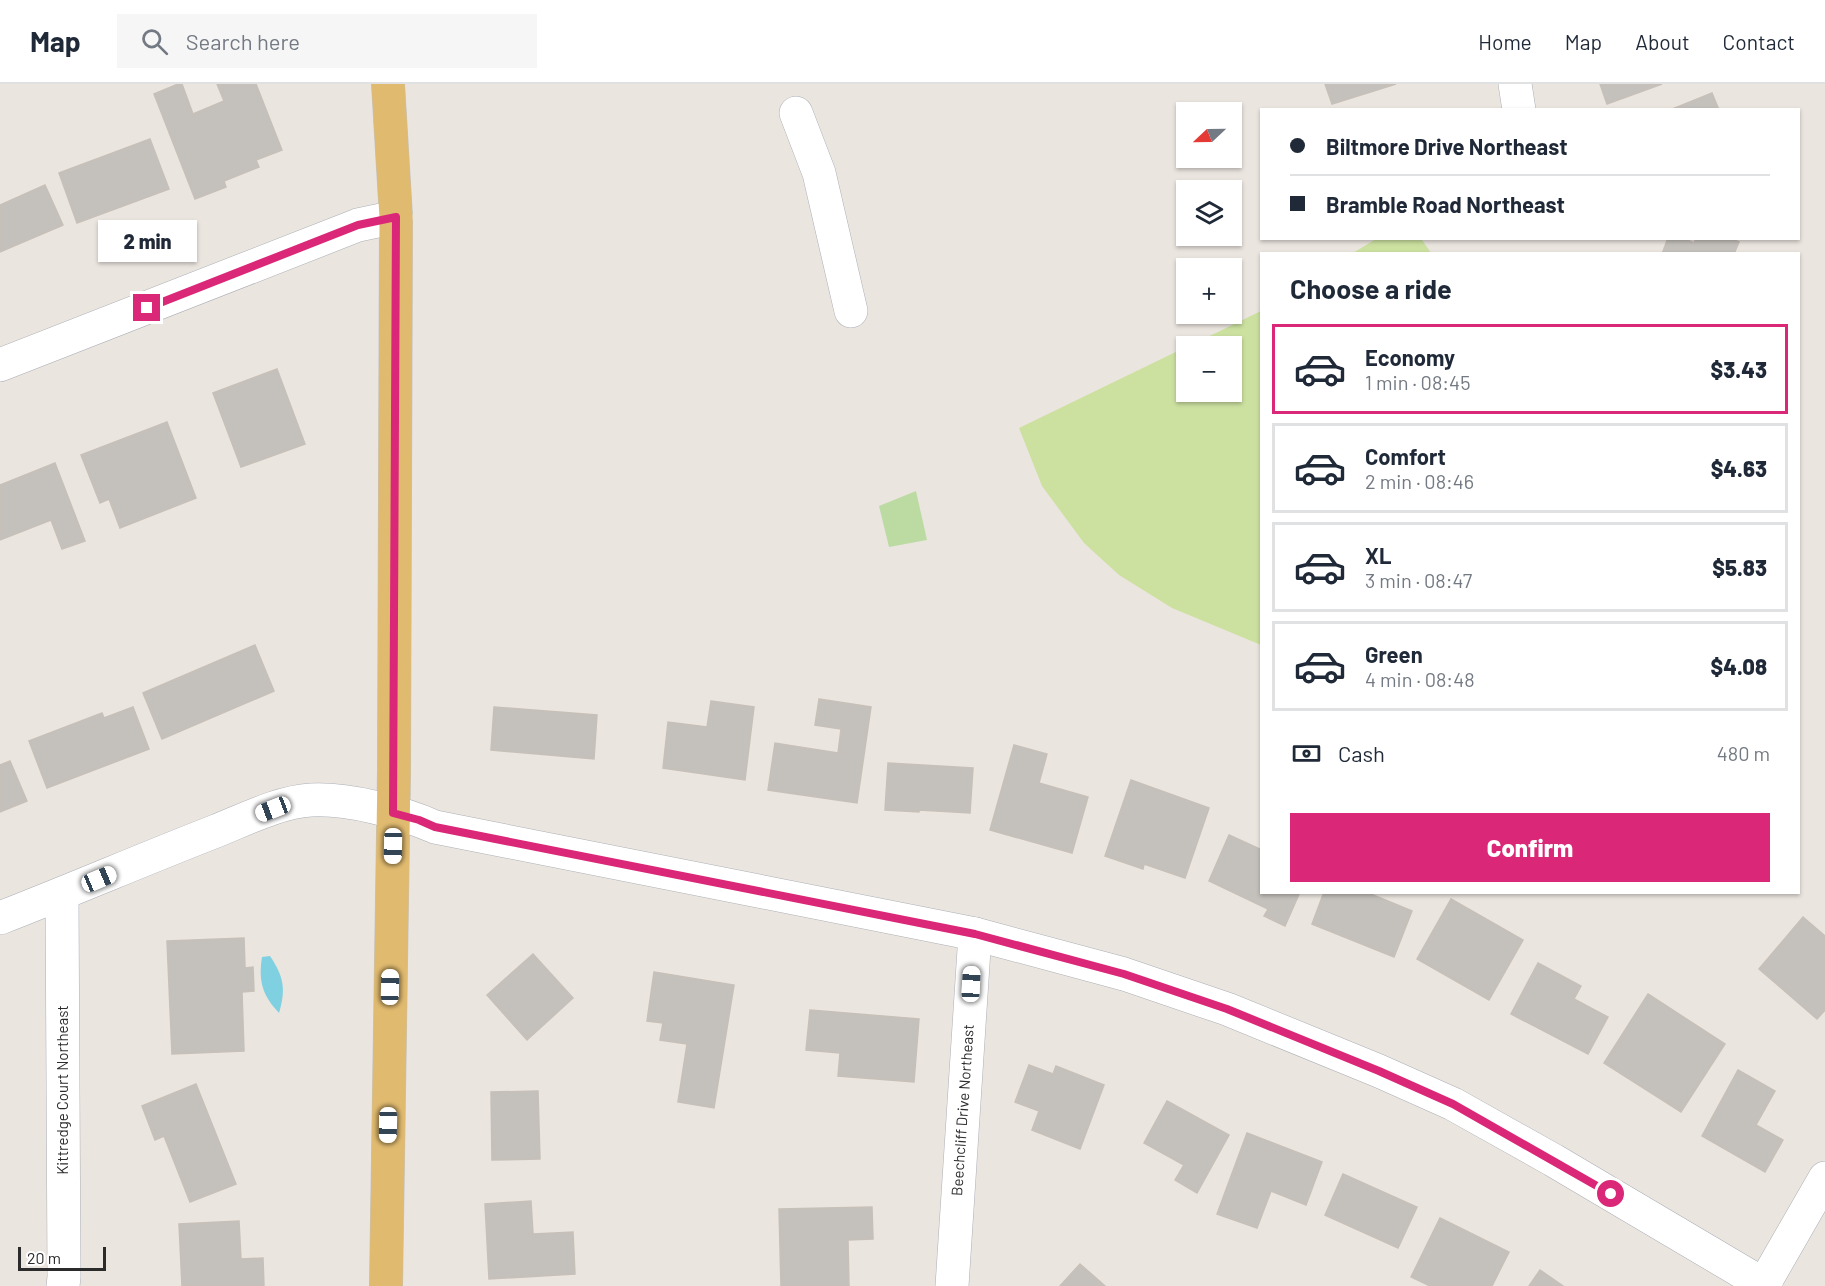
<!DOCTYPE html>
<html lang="en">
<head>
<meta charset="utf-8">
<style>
  body { margin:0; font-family:Barlow,sans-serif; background:#f6f6f7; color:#1f2937; height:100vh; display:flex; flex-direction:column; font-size:22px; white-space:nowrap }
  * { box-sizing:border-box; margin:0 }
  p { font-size:20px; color:#747a83 }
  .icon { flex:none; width:33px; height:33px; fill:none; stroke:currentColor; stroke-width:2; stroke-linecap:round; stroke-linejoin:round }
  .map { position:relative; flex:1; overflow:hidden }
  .side { position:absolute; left:1260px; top:168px; width:540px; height:642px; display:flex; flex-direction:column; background:#fff; border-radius:0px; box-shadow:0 2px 4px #0004 }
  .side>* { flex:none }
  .banner { position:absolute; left:1260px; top:24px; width:540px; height:132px; border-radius:0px; box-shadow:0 2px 4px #0004; display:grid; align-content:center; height:132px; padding:0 30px; background:#fff }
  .needle { width:39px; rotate:248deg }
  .tools { position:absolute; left:1176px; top:18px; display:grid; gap:12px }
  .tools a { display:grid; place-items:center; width:66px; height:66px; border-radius:0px; background:#fff; box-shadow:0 2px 4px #0004; font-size:30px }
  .scale { position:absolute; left:18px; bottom:15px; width:88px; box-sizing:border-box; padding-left:6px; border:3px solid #2b2b2b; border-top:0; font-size:16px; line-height:21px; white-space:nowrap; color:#2b2b2b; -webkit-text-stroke:4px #fff; paint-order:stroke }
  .end { position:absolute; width:27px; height:27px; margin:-14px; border:8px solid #db2777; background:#fff; box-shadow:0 0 0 3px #fff }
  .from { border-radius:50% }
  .bubble { position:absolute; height:42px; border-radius:0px; background:#fff; box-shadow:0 2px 4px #0004; font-size:20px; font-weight:800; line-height:42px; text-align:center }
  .car { position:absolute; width:18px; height:36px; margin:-18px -9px; border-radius:8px; box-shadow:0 0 4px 2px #0007; background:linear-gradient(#fff 24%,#345 0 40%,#fff 0 76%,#345 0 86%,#fff 0) }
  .banner b { display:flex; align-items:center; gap:21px; height:57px; font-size:22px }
  .banner b+b { border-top:2px solid #e0e1e3 }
  .banner i { width:15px; height:15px; background:#1f2937 }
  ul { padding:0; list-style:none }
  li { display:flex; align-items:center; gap:18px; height:90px; margin:0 12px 9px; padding:0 18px; border:3px solid #e0e1e3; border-radius:0px }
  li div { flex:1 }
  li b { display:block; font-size:22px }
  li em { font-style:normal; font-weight:800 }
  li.current { border-color:#db2777 }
  li>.icon { width:54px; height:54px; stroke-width:1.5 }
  h2 { padding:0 30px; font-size:27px; line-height:72px }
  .pay { display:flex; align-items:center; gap:15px; height:66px; padding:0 30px; font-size:22px }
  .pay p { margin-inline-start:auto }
  .button { display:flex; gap:12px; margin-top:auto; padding:12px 30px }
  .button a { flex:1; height:69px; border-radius:0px; background:#db2777; color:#fff; font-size:24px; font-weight:800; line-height:69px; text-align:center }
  header { display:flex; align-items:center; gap:36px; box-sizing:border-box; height:84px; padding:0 30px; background:#fff; border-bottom:2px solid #e0e1e3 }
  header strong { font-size:28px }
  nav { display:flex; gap:33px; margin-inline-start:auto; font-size:21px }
  .search { width:420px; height:54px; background:#f6f6f7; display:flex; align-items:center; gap:15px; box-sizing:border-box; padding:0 21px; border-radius:0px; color:#747a83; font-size:22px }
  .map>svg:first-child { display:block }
</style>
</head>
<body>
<header>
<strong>Map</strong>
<div class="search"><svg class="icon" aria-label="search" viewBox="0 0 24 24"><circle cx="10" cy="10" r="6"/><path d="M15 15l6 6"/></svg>Search here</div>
<nav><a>Home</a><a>Map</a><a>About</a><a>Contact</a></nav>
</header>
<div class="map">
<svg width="1825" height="1202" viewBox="0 0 1825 1202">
  <rect width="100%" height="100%" fill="#ebe5df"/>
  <!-- green -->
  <path fill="#bcdba3" d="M916,407l11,49 -38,7 -10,-41z"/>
  <!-- pitch -->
  <g fill="#cce1a0">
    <path d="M1376,155h40l6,1 9,13h-78z"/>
    <path d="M1261,227v334l-89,-37 -53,-33 -35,-32 -42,-57 -23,-58 167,-81v45h46v-46h-43z"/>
  </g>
  <!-- water -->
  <path fill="#7fd1e1" d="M270,872c14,21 16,33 9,57 -16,-17 -21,-31 -17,-56z"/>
  <!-- building -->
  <g fill="#c4c0bb" stroke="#c7c0b9" stroke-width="1.5">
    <path d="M178,0h4l11,30 31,-13 -7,-17h39l26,66 -26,10 3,7 -35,14 2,6 -31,12 -41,-105z"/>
    <path d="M1325,0h71l-64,20z"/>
    <path d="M1600,0h62l-55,20z"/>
    <path d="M1712,9l7,17h-49z"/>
    <path d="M150,55l19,50 -92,34 -18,-50z"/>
    <path d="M45,101l18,40 -63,27v-47z"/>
    <path d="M1668,154h15l11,5 2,-5h34l9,4 -5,12h-72z"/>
    <path d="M277,285l28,75 -64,23 -28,-74z"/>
    <path d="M167,338l29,76 -76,30 -11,-29 -9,4 -19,-48z"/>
    <path d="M55,379l30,78 -23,8 -11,-29 -51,20v-55z"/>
    <path d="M255,561l19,46 -112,48 -19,-46z"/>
    <path d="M819,615l52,8 -14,96 -89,-13 7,-47 63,10 3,-24 -26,-4z"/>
    <path d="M711,617l43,6 -9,73 -82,-12 5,-46 39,5z"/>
    <path d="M133,623l16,42 -102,39 -18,-47 73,-28 2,5z"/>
    <path d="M494,623l103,8 -3,44 -103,-9z"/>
    <path d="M1014,661l33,9 -8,29 49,14 -16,56 -82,-23z"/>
    <path d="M10,677l17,40 -27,11v-47z"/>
    <path d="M888,679l85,5 -3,45 -51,-3v2l-34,-2z"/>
    <path d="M1131,696l78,28 -24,70 -41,-14 -1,5 -38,-13z"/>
    <path d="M1229,751l33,15v42h38l-15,34 -21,-10 4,-7 -59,-28z"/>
    <path d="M1324,808h42l46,19 -18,46 -82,-33z"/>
    <path d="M1451,815l72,41 -34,60 -72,-41z"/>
    <path d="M1803,833l22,19v74l-8,9 -58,-50z"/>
    <path d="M244,854l1,30 8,-1 1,24 -12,1 2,59 -72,3 -5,-113z"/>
    <path d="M533,870l40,44 -46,42 -40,-45z"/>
    <path d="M1538,879l43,23 -7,13 34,18 -20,37 -77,-40z"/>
    <path d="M654,888l80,13 -20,123 -36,-6 9,-58 -27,-4 3,-17 -16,-2z"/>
    <path d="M1648,910l77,50 -44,68 -77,-49z"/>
    <path d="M810,926l109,9 -5,63 -76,-6 2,-23 -34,-3z"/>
    <path d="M1029,981l24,9 3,-8 48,19 -24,64 -48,-19 7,-19 -24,-9z"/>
    <path d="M1738,986l37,21 -19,34 27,15 -18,32 -63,-36z"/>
    <path d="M196,1000l40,100 -46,18 -26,-66 -9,4 -13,-34z"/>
    <path d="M538,1007l2,68 -48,1 -1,-68z"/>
    <path d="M1167,1017l62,34 -32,58 -22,-13 9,-15 -40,-22z"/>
    <path d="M1247,1049l75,29 -16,43 -35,-14 -14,37 -40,-14z"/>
    <path d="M1343,1090l74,33 -19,41 -73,-33z"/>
    <path d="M531,1117l2,33 40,-2 2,42 -86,5 -4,-75z"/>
    <path d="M872,1123l1,32 -25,1 1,46h-68l-2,-77z"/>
    <path d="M1440,1134l69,34 -17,34h-62l-19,-9z"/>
    <path d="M239,1137l2,38 22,-1 1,28h-82l-3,-62z"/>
    <path d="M1080,1180l25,22h-45z"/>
    <path d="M1540,1186l23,16h-34z"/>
  </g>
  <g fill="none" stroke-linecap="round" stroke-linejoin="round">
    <defs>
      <g id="minor">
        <path d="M1515,0l4,26"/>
        <path d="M796,29l23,60 32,138"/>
        <path d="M0,281l358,-140 38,-8"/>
        <path d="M62,810l2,383 -1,9"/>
        <path d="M0,834c72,-28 144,-59 216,-87 30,-12 63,-29 95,-31 37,-2 90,12 124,27l540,107 149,40 103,35 152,62 74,33 100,56 213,126"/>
        <path d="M1764,1200l61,-106"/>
        <path d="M952,1202l23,-352"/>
      </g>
      <path id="major" d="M386,1202l8,-515 2,-554 -8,-133"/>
    </defs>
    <!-- minor casing -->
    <use href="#minor" stroke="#acafb6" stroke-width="34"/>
    <!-- major casing -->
    <use href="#major" stroke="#c4c4c4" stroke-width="34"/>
    <!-- minor -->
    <use href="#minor" stroke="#fff" stroke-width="33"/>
    <!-- major -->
    <use href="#major" stroke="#e0ba6f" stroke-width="33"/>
  </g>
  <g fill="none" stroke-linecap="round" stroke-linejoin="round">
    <!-- route -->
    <path stroke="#db2777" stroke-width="8" d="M147,224l211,-83 38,-8 -3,596 26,7 16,7 540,107 149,40 103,35 152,62 74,33 158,90"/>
  </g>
  <g text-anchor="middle" stroke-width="6" stroke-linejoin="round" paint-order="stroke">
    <!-- street labels -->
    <g font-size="15" fill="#2b2b2b" stroke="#fff">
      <text transform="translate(63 1006) rotate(-90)" y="5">Kittredge Court Northeast</text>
      <text transform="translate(963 1026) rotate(-86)" y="5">Beechcliff Drive Northeast</text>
    </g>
  </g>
</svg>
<div class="tools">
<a><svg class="needle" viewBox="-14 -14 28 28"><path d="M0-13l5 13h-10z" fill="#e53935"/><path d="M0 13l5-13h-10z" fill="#747a83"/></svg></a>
<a><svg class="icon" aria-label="layers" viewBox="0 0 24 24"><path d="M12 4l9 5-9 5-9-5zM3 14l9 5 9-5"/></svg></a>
<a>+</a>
<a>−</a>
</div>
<div class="scale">20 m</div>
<i class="end from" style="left:1611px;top:1110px"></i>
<i class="end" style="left:147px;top:224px"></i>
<div class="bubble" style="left:98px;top:136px;width:99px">2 min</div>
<i class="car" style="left:273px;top:725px;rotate:249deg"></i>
<i class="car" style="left:393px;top:762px;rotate:181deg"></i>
<i class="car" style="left:99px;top:795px;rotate:67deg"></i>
<i class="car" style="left:971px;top:900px;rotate:3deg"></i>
<i class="car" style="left:390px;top:903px;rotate:1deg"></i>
<i class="car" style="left:388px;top:1041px;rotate:181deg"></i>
<div class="banner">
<b><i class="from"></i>Biltmore Drive Northeast</b>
<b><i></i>Bramble Road Northeast</b>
</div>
<section class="side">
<h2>Choose a ride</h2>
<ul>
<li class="current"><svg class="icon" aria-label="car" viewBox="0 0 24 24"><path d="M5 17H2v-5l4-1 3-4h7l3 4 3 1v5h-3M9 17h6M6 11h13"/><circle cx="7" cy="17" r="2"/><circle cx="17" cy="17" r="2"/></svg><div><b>Economy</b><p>1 min · 08:45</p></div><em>$3.43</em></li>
<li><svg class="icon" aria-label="car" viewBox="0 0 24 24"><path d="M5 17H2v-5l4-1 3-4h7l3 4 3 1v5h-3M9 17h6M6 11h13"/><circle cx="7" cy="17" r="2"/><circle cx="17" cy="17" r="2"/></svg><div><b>Comfort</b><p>2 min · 08:46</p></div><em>$4.63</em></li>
<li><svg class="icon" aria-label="car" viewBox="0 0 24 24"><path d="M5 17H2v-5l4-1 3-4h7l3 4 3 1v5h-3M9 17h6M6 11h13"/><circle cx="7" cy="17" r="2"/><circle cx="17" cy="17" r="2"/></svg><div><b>XL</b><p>3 min · 08:47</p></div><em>$5.83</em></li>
<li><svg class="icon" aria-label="car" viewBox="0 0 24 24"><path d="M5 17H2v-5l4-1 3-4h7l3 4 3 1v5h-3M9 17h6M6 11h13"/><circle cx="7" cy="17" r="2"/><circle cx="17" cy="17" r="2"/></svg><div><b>Green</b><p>4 min · 08:48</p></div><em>$4.08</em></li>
</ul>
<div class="pay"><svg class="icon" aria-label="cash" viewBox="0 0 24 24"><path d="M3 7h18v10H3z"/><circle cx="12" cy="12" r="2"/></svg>Cash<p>480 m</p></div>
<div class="button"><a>Confirm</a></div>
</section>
</div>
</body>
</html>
